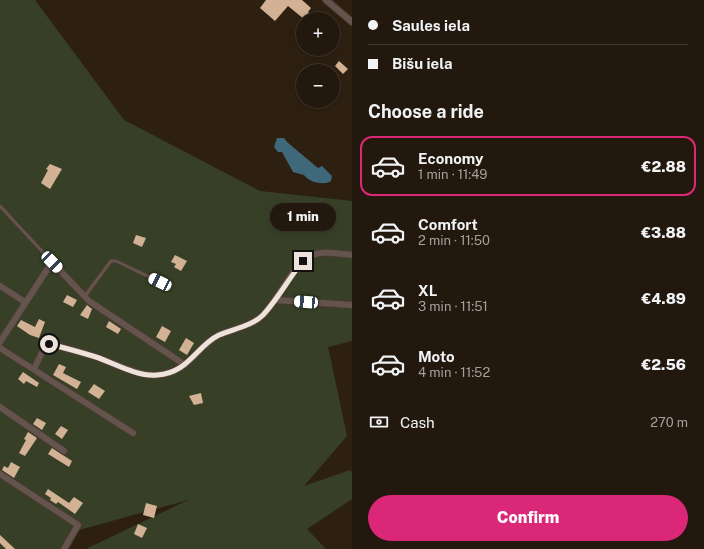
<!DOCTYPE html>
<html lang="en">
<head>
<meta charset="utf-8">
<style>
  body { margin:0; font-family:"Public Sans",sans-serif; background:#2e251b; color:#f1f3f6; height:100vh; display:flex; flex-direction:column; font-size:15px; white-space:nowrap }
  * { box-sizing:border-box; margin:0 }
  p { font-size:13px; color:#a2a09d }
  .icon { flex:none; width:22px; height:22px; fill:none; stroke:currentColor; stroke-width:2; stroke-linecap:round; stroke-linejoin:round }
  .map { position:relative; flex:1; overflow:hidden }
  .drawer { display:flex; flex-direction:column; background:#22180d; width:352px }
  .drawer>* { flex:none }
  .hud { display:grid; align-content:center; height:88px; padding:0 16px; background:#22180d }
  .controls { position:absolute; left:296px; top:12px; display:grid; gap:8px }
  .controls a { display:grid; place-items:center; width:44px; height:44px; border-radius:50%; background:#22180d; box-shadow:0 2px 10px #0003,0 0 0 1px #3f372e; font-size:20px }
  .end { position:absolute; width:18px; height:18px; margin:-9px; border:5px solid #ede3da; background:#111; box-shadow:0 0 0 2px #111 }
  .from { border-radius:50% }
  .bubble { position:absolute; height:28px; border-radius:14px; background:#22180d; box-shadow:0 2px 10px #0003,0 0 0 1px #3f372e; font-size:13px; font-weight:800; line-height:28px; text-align:center }
  .car { position:absolute; width:12px; height:24px; margin:-12px -6px; border-radius:5px; box-shadow:0 0 3px 1px #0007; background:linear-gradient(#fff 24%,#345 0 40%,#fff 0 76%,#345 0 86%,#fff 0) }
  .hud b { display:flex; align-items:center; gap:14px; height:38px; font-size:15px }
  .hud b+b { border-top:1px solid #3f372e }
  .hud i { width:10px; height:10px; background:#f1f3f6 }
  ul { padding:0; list-style:none }
  li { display:flex; align-items:center; gap:12px; height:60px; margin:0 8px 6px; padding:0 8px; border:2px solid transparent; border-radius:12px }
  li div { flex:1 }
  li b { display:block; font-size:15px }
  li em { font-style:normal; font-weight:800 }
  li.selected { border-color:#db2777 }
  li>.icon { width:36px; height:36px; stroke-width:1.5 }
  h2 { padding:0 16px; font-size:18px; line-height:48px }
  .pay { display:flex; align-items:center; gap:10px; height:44px; padding:0 16px; font-size:15px }
  .pay p { margin-inline-start:auto }
  .primary-button { display:flex; gap:8px; margin-top:auto; padding:8px 16px }
  .primary-button a { flex:1; height:46px; border-radius:24px; background:#db2777; color:#fff; font-size:16px; font-weight:800; line-height:46px; text-align:center }
  main { display:flex; flex:1; min-height:0 }
  .map>svg:first-child { display:block }
</style>
</head>
<body>
<main>
<div class="map">
<svg width="352" height="549" viewBox="0 0 352 549">
  <rect width="100%" height="100%" fill="#2e2011"/>
  <!-- green -->
  <path fill="#374027" d="M0,0h35l89,120 136,71 92,10v140l-24,6 19,89 -43,50 46,-16 2,3v26l-45,30 19,20h-240l102,-49 -109,30 -10,19h-69z"/>
  <!-- water -->
  <path fill="#3f687b" d="M277,138h7l3,4 31,26 4,-2 10,10 -1,5c-8,5 -22,1 -27,-6l-11,-3 -11,-20h-4l-4,-5z"/>
  <!-- building -->
  <g fill="#d2b194">
    <path d="M266,0h36l9,8 -3,4 6,7h-10l-16,-13 -13,15 -15,-13z"/>
    <path d="M339,61l9,8 -5,5 -8,-8z"/>
    <path d="M50,164l12,5 -12,20 -9,-6 7,-13 -2,-1z"/>
    <path d="M136,235l10,3 -4,9 -9,-4z"/>
    <path d="M175,255l12,6 -6,10 -7,-4 2,-3 -5,-2z"/>
    <path d="M67,295l10,5 -4,7 -10,-5z"/>
    <path d="M87,305l5,4 -4,10 -8,-4z"/>
    <path d="M39,319l6,3 -6,16 -9,-3 -13,-9 4,-6 14,7z"/>
    <path d="M109,321l12,8 -3,5 -12,-7z"/>
    <path d="M162,326l9,5 -6,11 -9,-5z"/>
    <path d="M186,338l8,5 -7,12 -8,-5z"/>
    <path d="M59,364l7,3 -3,6 18,9 -4,7 -24,-14z"/>
    <path d="M23,372l16,11 -2,4 -11,-6 -2,3 -6,-5z"/>
    <path d="M94,384l11,7 -6,8 -11,-7z"/>
    <path d="M201,393l2,10 -9,2 -5,-9z"/>
    <path d="M37,418l9,5 -4,7 -9,-6z"/>
    <path d="M61,426l7,4 -6,9 -7,-5z"/>
    <path d="M28,432l9,6 -12,18 -6,-3 7,-13 -2,-1z"/>
    <path d="M52,448l20,13 -3,6 -21,-13z"/>
    <path d="M11,462l9,5 -6,11 -12,-8 2,-4 4,2z"/>
    <path d="M48,489l21,14 5,-6 9,6 -8,11 -17,-12 -2,2 -6,-4 1,-2 -6,-4z"/>
    <path d="M146,503l11,3 -3,12 -11,-3z"/>
    <path d="M138,524l9,4 -5,10 -8,-4z"/>
    <path d="M0,535l15,14h-9l-6,-6z"/>
  </g>
  <g fill="none" stroke-linecap="round" stroke-linejoin="round">
    <defs>
      <g id="service">
        <path d="M0,206l52,56"/>
        <path d="M85,296l26,-35h5l44,21"/>
      </g>
      <g id="minor">
        <path d="M326,0l26,22"/>
        <path d="M0,286l25,16"/>
        <path d="M275,300l77,5"/>
        <path d="M0,342l52,-80 37,39 96,64"/>
        <path d="M0,348l133,85"/>
        <path d="M34,369l11,-23 4,-2c16,4 31,8 47,13 18,6 41,19 60,18 32,-1 40,-28 63,-40 14,-6 33,-9 44,-20 15,-15 30,-50 47,-59 12,-6 29,-2 42,-1"/>
        <path d="M0,407l64,44"/>
        <path d="M0,474l78,51 -14,24"/>
      </g>
    </defs>
    <!-- service casing -->
    <use href="#service" stroke="#493b2d" stroke-width="4.5"/>
    <!-- minor casing -->
    <use href="#minor" stroke="#493b2d" stroke-width="8"/>
    <!-- service -->
    <use href="#service" stroke="#65534e" stroke-width="3"/>
    <!-- minor -->
    <use href="#minor" stroke="#65534e" stroke-width="6"/>
  </g>
  <g fill="none" stroke-linecap="round" stroke-linejoin="round">
    <!-- route -->
    <path stroke="#ede3da" stroke-width="5" d="M49,344c16,4 31,8 47,13 18,6 41,20 61,18 32,-2 39,-29 62,-40 14,-6 33,-9 44,-20 15,-16 26,-37 40,-54"/>
  </g>
</svg>
<div class="controls">
<a>+</a>
<a>−</a>
</div>
<i class="end from" style="left:49px;top:344px"></i>
<i class="end" style="left:303px;top:261px"></i>
<div class="bubble" style="left:270px;top:203px;width:66px">1 min</div>
<i class="car" style="left:52px;top:262px;rotate:136deg"></i>
<i class="car" style="left:160px;top:282px;rotate:296deg"></i>
<i class="car" style="left:306px;top:302px;rotate:274deg"></i>
</div>
<section class="drawer">
<div class="hud">
<b><i class="from"></i>Saules iela</b>
<b><i></i>Bišu iela</b>
</div>
<h2>Choose a ride</h2>
<ul>
<li class="selected"><svg class="icon" aria-label="car" viewBox="0 0 24 24"><path d="M5 17H2v-5l4-1 3-4h7l3 4 3 1v5h-3M9 17h6M6 11h13"/><circle cx="7" cy="17" r="2"/><circle cx="17" cy="17" r="2"/></svg><div><b>Economy</b><p>1 min · 11:49</p></div><em>€2.88</em></li>
<li><svg class="icon" aria-label="car" viewBox="0 0 24 24"><path d="M5 17H2v-5l4-1 3-4h7l3 4 3 1v5h-3M9 17h6M6 11h13"/><circle cx="7" cy="17" r="2"/><circle cx="17" cy="17" r="2"/></svg><div><b>Comfort</b><p>2 min · 11:50</p></div><em>€3.88</em></li>
<li><svg class="icon" aria-label="car" viewBox="0 0 24 24"><path d="M5 17H2v-5l4-1 3-4h7l3 4 3 1v5h-3M9 17h6M6 11h13"/><circle cx="7" cy="17" r="2"/><circle cx="17" cy="17" r="2"/></svg><div><b>XL</b><p>3 min · 11:51</p></div><em>€4.89</em></li>
<li><svg class="icon" aria-label="car" viewBox="0 0 24 24"><path d="M5 17H2v-5l4-1 3-4h7l3 4 3 1v5h-3M9 17h6M6 11h13"/><circle cx="7" cy="17" r="2"/><circle cx="17" cy="17" r="2"/></svg><div><b>Moto</b><p>4 min · 11:52</p></div><em>€2.56</em></li>
</ul>
<div class="pay"><svg class="icon" aria-label="cash" viewBox="0 0 24 24"><path d="M3 7h18v10H3z"/><circle cx="12" cy="12" r="2"/></svg>Cash<p>270 m</p></div>
<div class="primary-button"><a>Confirm</a></div>
</section>
</main>
</body>
</html>
